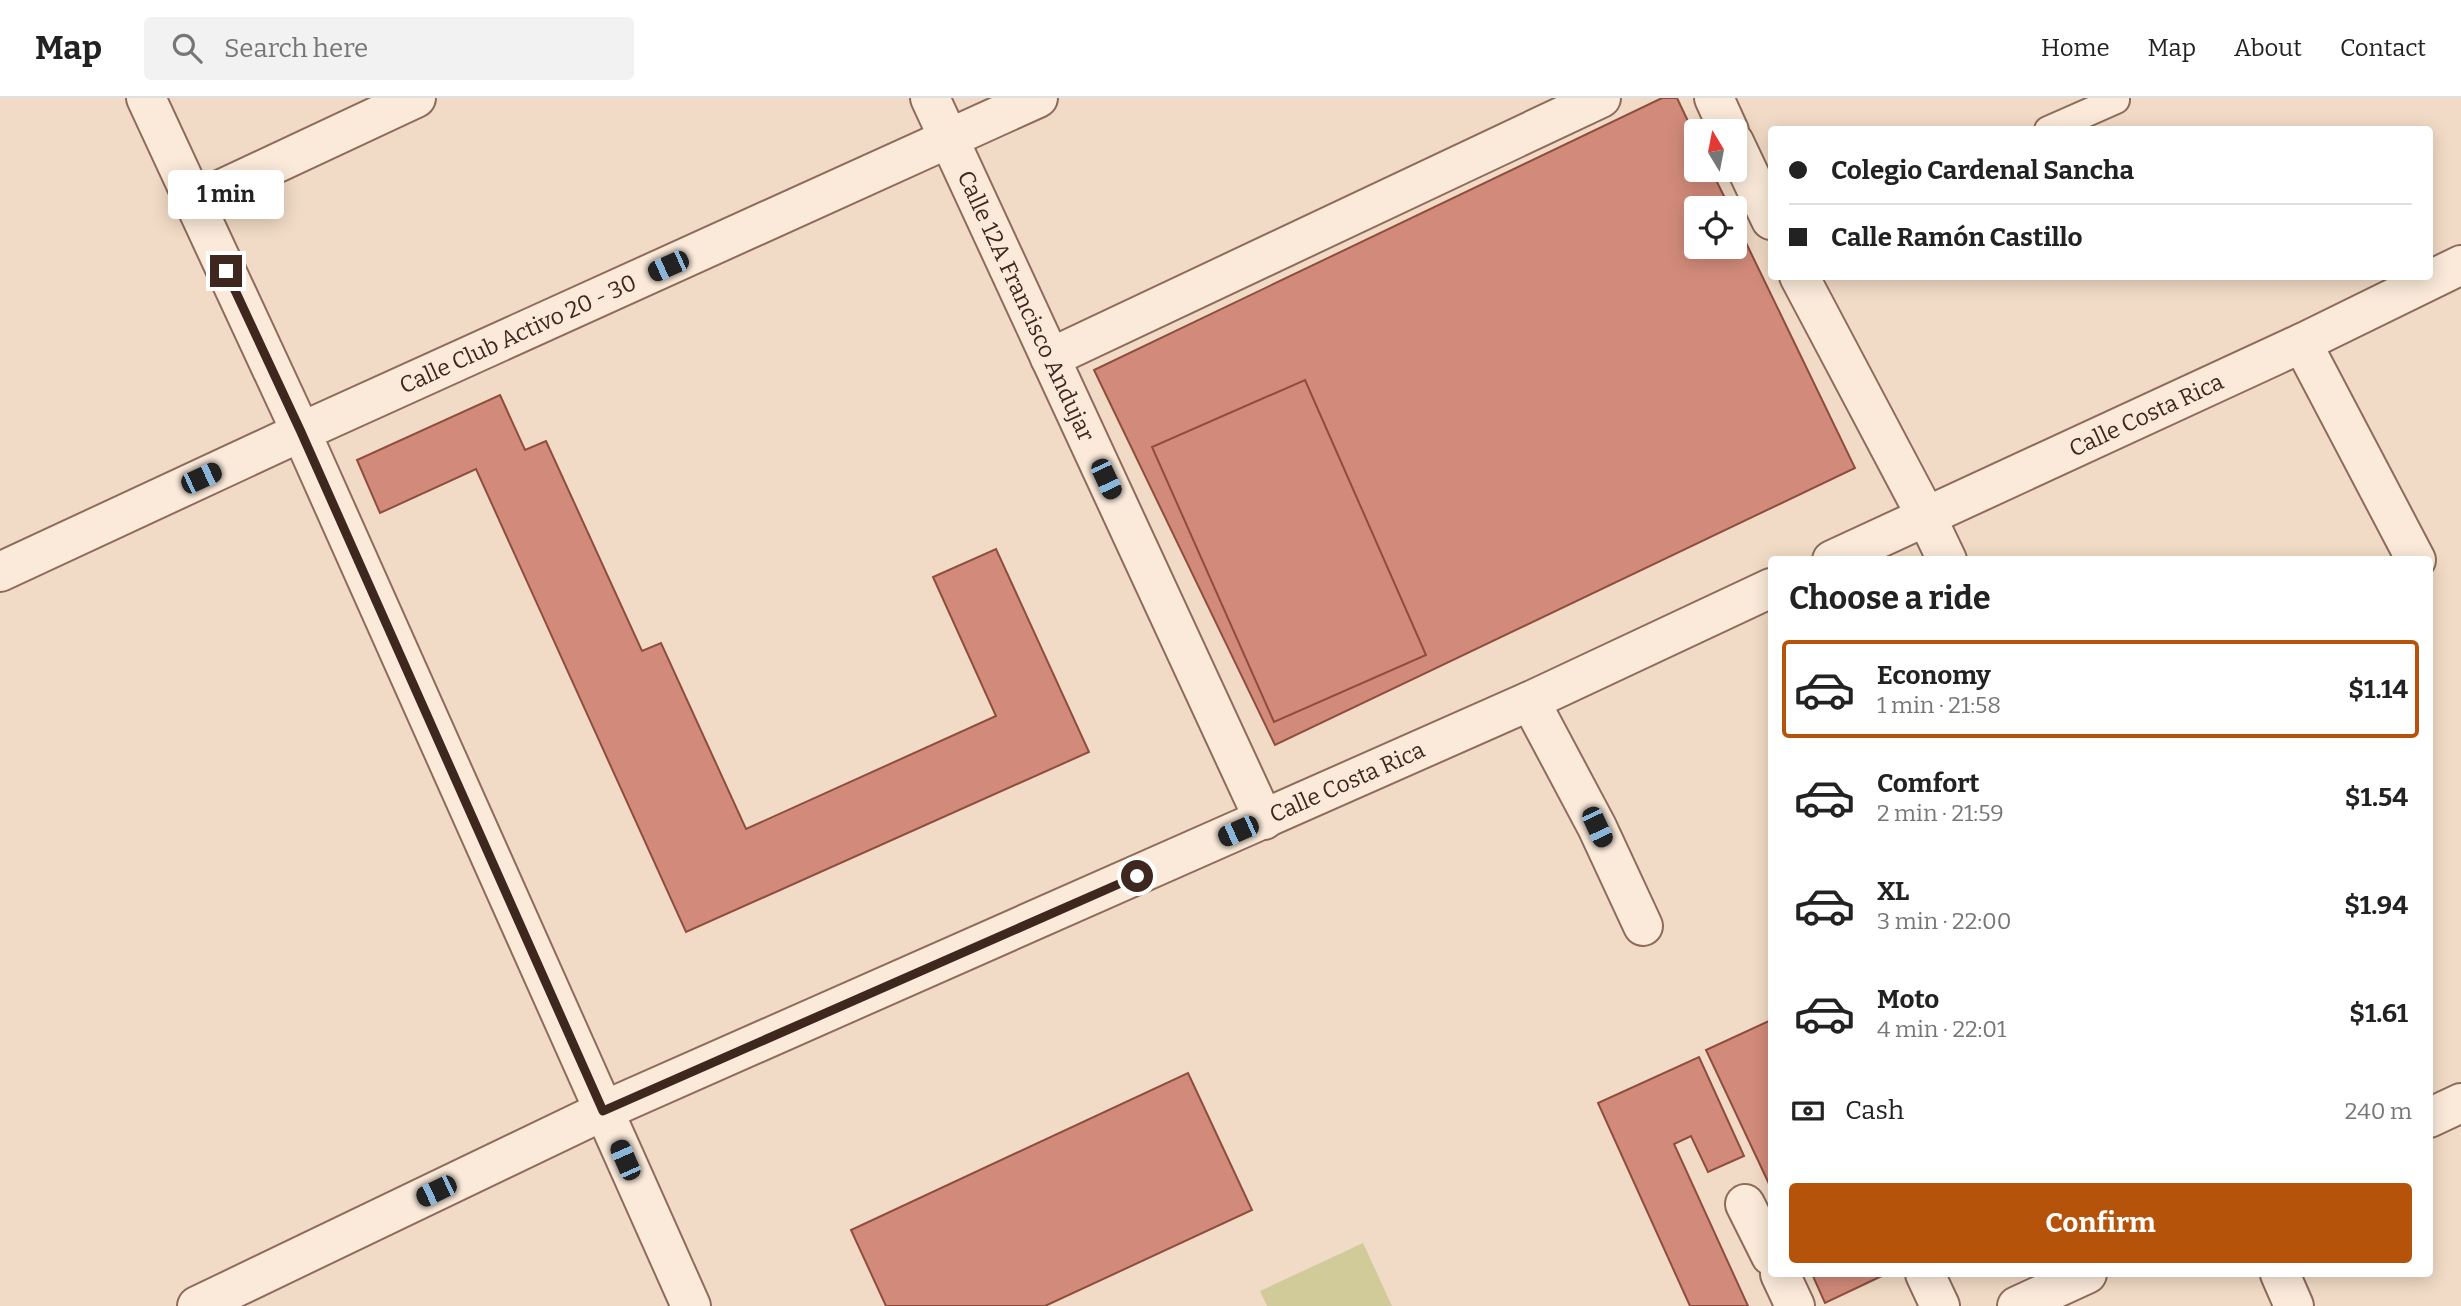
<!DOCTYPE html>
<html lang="en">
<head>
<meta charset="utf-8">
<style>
  body { margin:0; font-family:Bitter,serif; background:#f2f2f2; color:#222; height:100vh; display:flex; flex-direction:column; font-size:26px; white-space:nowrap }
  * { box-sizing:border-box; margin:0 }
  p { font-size:23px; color:#767676 }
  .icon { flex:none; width:38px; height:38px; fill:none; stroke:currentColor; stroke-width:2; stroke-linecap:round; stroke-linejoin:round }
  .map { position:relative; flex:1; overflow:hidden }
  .panel { position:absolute; left:1768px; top:458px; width:665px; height:721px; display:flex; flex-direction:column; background:#fff; border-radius:7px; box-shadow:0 4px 18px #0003 }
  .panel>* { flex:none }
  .hud { position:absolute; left:1768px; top:28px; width:665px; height:154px; border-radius:7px; box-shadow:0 4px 18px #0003; display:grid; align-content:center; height:154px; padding:0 21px; background:#fff }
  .needle { width:46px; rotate:350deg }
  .controls { position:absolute; left:1684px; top:21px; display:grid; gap:14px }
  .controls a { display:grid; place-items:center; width:63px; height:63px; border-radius:7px; background:#fff; box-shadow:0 4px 18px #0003; font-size:35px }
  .end { position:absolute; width:32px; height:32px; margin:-16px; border:9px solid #3e271f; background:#fff; box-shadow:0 0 0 4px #fff }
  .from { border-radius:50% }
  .bubble { position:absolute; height:49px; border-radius:7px; background:#fff; box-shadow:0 4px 18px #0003; font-size:23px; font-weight:700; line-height:49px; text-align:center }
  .car { position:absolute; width:21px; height:42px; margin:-21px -10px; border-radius:9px; box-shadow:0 0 5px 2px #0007; background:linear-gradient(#222 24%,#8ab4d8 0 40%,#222 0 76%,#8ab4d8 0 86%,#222 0) }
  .hud b { display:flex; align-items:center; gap:24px; height:66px; font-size:26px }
  .hud b+b { border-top:2px solid #e0e0e0 }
  .hud i { width:18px; height:18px; background:#222 }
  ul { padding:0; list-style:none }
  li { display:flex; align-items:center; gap:21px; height:98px; margin:0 14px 10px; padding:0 7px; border:4px solid transparent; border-radius:7px }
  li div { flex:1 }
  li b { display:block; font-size:26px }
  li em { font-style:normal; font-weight:700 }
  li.selected { border-color:#b45309 }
  li>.icon { width:63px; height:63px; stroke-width:1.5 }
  h2 { padding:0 21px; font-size:32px; line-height:84px }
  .pay { display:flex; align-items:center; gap:18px; height:77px; padding:0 21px; font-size:26px }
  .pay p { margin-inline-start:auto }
  .primary-button { display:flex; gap:14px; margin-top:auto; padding:14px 21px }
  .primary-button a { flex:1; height:80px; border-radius:7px; background:#b45309; color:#fff; font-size:28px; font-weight:700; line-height:80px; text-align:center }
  header { display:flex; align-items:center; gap:42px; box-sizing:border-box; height:98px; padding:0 35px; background:#fff; border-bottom:2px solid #e0e0e0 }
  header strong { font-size:33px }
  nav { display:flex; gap:38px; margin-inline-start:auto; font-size:24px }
  .search { width:490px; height:63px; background:#f2f2f2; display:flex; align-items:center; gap:18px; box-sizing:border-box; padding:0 24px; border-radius:7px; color:#767676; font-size:26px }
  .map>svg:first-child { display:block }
</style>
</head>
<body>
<header>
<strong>Map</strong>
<div class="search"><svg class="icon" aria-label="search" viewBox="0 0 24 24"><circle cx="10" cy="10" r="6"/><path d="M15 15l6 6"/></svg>Search here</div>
<nav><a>Home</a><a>Map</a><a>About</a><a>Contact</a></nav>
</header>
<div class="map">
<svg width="2461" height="1208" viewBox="0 0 2461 1208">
  <rect width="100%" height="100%" fill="#f1dbc6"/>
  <!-- green -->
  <path fill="#d1cb99" d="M1363,1145l29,63h-125l-7,-15z"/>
  <!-- building -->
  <g fill="#d28b7a" stroke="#8f4d3e" stroke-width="2">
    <path d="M1662,0h15l19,40v32h15l19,38h-34v39h38v-29l121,250 -580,277 -181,-375z"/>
    <path d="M1305,282l121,275 -152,67 -122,-275z"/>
    <path d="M500,297l25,55 21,-9 96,210 19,-8 85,186 250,-113 -63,-139 63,-28 93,203 -403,180 -210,-463 -96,44 -23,-53z"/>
    <path d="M1771,922v168l-65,-138z"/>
    <path d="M1699,959l45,99 -36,16 -17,-36 -17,8 74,162h-58l-92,-203z"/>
    <path d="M1188,975l64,137 -207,96h-159l-35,-76z"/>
    <path d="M1812,1176h74l-61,29z"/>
  </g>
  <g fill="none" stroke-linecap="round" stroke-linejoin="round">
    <defs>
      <path id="service" d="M2048,32l68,-30"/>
      <g id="minor">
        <path d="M146,0l155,334 390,874"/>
        <path id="s1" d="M930,0l334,722"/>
        <path d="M1714,0l15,33"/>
        <path d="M1734,44l37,78"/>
        <path d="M194,104l222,-104"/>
        <path d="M1799,178l127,240 21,44"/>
        <path d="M2302,245l114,217"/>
        <path d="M1050,260l551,-260"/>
        <path id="s2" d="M1832,462l470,-217 159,-78"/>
        <path id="s3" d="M0,474l301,-140 737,-334"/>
        <path d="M1530,603l67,126 46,99"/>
        <path d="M1745,1106l26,52"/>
        <path d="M1780,1176l15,32"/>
        <path d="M1925,1176l15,32"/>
        <path d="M2280,1176l14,32"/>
        <path id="s4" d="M197,1208l406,-195 927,-410 241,-113"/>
      </g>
      <g id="tertiary">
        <path d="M2429,1020l32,-15"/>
        <path d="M2017,1208l70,-32"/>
      </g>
    </defs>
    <!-- service casing -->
    <use href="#service" stroke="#8e6b5a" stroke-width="30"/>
    <!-- minor casing -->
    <use href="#minor" stroke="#8e6b5a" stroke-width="42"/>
    <!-- tertiary casing -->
    <use href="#tertiary" stroke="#8e6b5a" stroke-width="42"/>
    <!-- service -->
    <use href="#service" stroke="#fbeada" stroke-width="26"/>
    <!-- minor -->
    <use href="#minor" stroke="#fbeada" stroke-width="38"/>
    <!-- tertiary -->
    <use href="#tertiary" stroke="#fbeada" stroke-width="38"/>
  </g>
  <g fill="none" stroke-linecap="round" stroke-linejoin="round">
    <!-- route -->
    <path stroke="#3e271f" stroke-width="9" d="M226,173l75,161 302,679 534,-235"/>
  </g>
  <g text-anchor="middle" stroke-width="5" stroke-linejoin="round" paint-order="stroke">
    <!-- street labels -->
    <g font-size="23" fill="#3e271f" stroke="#f8e7d6">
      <text dy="8" stroke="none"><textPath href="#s1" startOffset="229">Calle 12A Francisco Andujar</textPath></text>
      <text dy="8" stroke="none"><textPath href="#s3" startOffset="570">Calle Club Activo 20 - 30</textPath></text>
      <text dy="8" stroke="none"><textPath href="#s2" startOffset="346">Calle Costa Rica</textPath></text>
      <text dy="8" stroke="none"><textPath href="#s4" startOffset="1264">Calle Costa Rica</textPath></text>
    </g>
  </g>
</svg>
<div class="controls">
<a><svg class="needle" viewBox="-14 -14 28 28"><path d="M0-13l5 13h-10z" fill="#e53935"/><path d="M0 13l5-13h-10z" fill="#767676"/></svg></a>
<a><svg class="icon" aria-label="locate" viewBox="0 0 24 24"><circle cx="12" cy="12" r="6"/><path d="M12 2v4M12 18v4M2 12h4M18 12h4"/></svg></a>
</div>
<i class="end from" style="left:1137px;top:778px"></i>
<i class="end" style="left:226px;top:173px"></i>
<div class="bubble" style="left:168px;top:72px;width:116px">1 min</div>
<i class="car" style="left:668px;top:168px;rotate:246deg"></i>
<i class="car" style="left:201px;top:380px;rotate:65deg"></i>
<i class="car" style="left:1106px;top:381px;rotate:155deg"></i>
<i class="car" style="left:1597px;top:729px;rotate:155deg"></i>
<i class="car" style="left:1238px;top:733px;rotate:246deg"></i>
<i class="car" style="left:625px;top:1062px;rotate:336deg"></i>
<i class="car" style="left:436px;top:1093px;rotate:244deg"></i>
<div class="hud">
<b><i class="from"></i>Colegio Cardenal Sancha</b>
<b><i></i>Calle Ramón Castillo</b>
</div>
<section class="panel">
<h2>Choose a ride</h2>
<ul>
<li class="selected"><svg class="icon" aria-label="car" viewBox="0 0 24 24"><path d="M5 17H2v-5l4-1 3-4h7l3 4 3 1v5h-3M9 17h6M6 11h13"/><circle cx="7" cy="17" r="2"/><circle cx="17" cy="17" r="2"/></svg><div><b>Economy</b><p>1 min · 21:58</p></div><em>$1.14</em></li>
<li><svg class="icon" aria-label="car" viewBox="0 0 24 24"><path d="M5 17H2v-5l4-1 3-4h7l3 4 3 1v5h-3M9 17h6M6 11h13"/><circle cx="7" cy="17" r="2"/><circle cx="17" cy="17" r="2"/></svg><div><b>Comfort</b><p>2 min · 21:59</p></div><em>$1.54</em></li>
<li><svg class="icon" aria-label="car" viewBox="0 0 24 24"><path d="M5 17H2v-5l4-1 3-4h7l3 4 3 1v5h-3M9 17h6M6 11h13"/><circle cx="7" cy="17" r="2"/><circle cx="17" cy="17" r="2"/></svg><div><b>XL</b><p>3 min · 22:00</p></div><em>$1.94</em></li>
<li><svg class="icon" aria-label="car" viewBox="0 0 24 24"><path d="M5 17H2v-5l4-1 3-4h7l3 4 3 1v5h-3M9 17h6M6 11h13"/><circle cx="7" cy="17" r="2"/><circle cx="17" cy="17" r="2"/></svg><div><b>Moto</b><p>4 min · 22:01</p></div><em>$1.61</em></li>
</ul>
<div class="pay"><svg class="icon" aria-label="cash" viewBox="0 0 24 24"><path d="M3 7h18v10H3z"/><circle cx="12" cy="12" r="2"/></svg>Cash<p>240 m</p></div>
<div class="primary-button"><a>Confirm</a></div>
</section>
</div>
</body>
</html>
